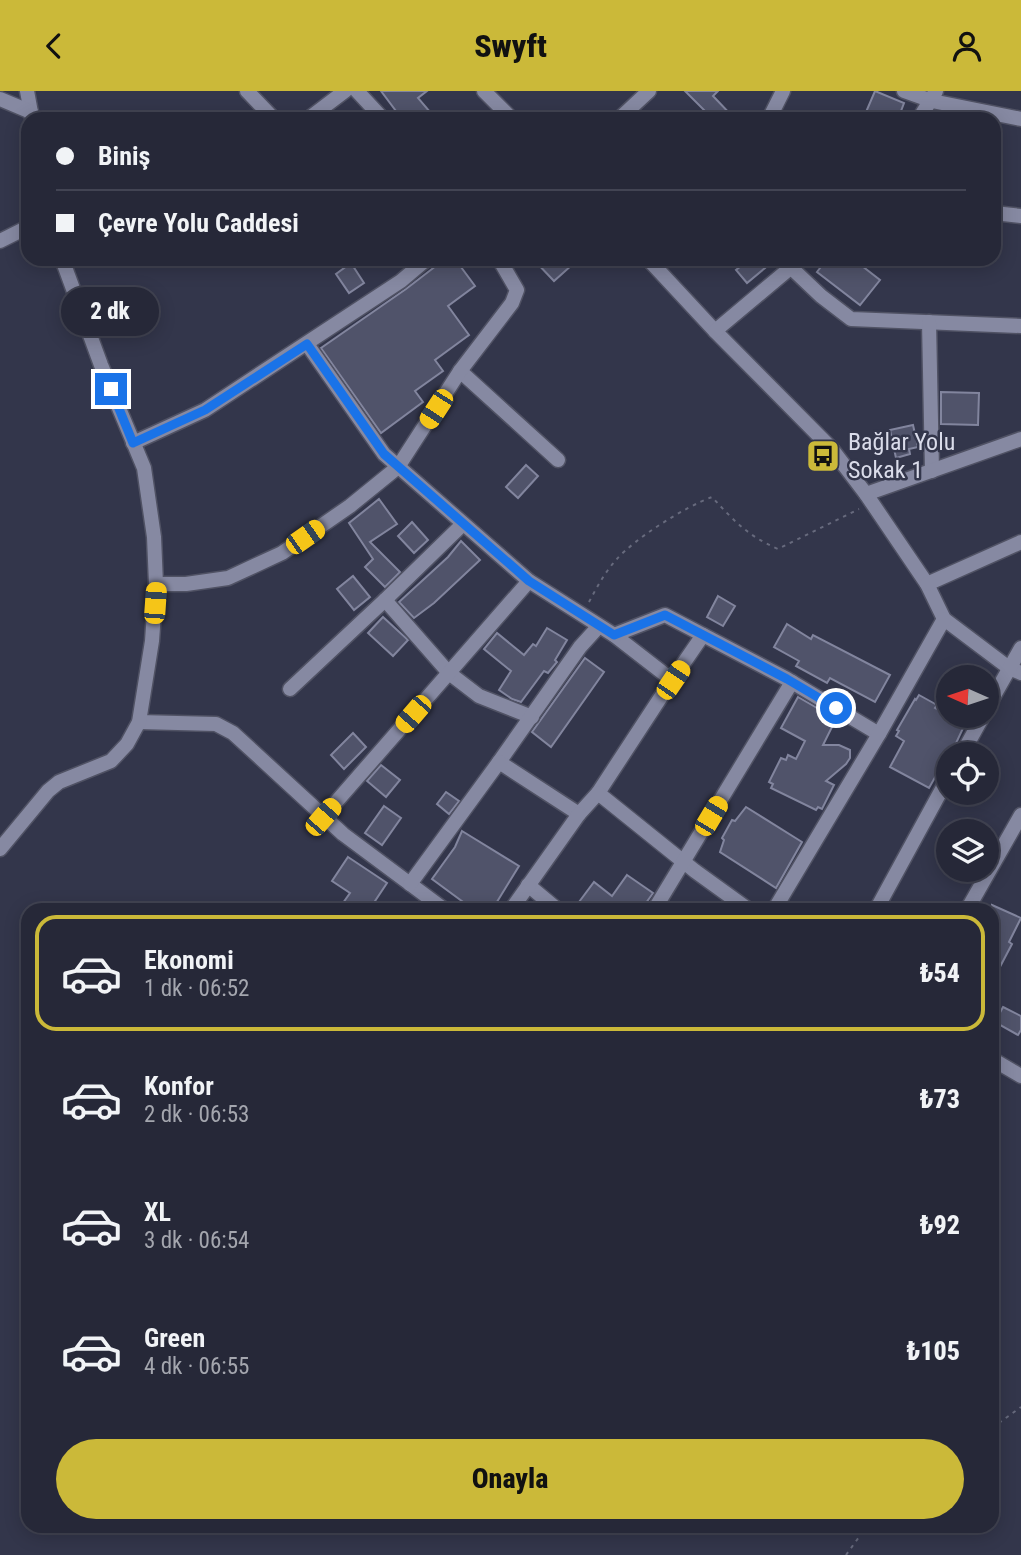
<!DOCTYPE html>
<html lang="tr">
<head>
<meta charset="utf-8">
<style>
  body { margin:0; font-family:"Roboto Condensed",sans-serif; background:#323443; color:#f1f3f6; height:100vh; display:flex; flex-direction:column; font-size:26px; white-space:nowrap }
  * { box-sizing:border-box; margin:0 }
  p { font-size:23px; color:#a4a6ae }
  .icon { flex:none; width:38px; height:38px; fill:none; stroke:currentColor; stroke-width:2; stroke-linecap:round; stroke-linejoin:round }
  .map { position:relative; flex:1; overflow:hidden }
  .sheet { position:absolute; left:21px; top:812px; width:978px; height:630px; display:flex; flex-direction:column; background:#262838; border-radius:21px; box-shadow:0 4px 18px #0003,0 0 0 2px #424453 }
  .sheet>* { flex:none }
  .guide { position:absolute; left:21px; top:21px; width:980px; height:154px; border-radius:21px; box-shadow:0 4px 18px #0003,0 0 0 2px #424453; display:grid; align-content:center; height:154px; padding:0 35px; background:#262838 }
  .needle { width:46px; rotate:273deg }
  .controls { position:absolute; left:936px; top:574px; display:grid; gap:14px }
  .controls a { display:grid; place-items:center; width:63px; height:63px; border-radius:50%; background:#262838; box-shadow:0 4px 18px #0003,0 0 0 2px #424453; font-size:35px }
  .end { position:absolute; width:32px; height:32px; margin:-16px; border:9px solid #1a73e8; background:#fff; box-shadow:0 0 0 4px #fff }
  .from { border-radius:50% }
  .bubble { position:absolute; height:49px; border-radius:24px; background:#262838; box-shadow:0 4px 18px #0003,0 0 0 2px #424453; font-size:23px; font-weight:800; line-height:49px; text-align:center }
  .car { position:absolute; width:21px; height:42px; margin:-21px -10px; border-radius:9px; box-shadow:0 0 5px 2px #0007; background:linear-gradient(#f5c518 24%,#345 0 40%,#f5c518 0 76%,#345 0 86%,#f5c518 0) }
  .guide b { display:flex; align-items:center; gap:24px; height:66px; font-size:26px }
  .guide b+b { border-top:2px solid #424453 }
  .guide i { width:18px; height:18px; background:#f1f3f6 }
  ul { padding:12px 0 0; list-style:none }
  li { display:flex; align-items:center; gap:21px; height:116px; margin:0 14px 10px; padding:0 21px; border:4px solid transparent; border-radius:21px }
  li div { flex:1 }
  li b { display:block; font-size:26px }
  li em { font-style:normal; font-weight:800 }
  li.active { border-color:#cbb939 }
  li>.icon { width:63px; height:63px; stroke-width:1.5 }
  .action { display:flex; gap:14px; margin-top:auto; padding:14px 35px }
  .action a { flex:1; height:80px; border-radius:42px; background:#cbb939; color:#111; font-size:28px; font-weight:800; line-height:80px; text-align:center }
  header { display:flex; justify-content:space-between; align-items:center; height:91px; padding:0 35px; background:#cbb939; color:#111; font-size:32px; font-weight:800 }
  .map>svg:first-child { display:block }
</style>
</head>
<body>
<header><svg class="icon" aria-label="back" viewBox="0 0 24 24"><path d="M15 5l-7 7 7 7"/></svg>Swyft<svg class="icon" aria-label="person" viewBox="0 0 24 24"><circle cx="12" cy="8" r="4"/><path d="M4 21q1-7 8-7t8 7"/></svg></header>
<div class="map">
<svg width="1021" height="1464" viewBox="0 0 1021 1464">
  <rect width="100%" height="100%" fill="#33364b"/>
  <!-- building -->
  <g fill="#50536a" stroke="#82859e" stroke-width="2">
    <path d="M381,0h46l-9,7 18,21h-34z"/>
    <path d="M685,0h33l-5,5 22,23h-22z"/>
    <path d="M875,0l29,12 -6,16h-35z"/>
    <path d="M445,168h10l20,27 -27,20 21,29 -34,25 8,11 -28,20 8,11 -42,31 -60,-85 85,-59z"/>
    <path d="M533,168h34l5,6 -18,16z"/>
    <path d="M750,168h8l7,9 -18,15 -11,-13z"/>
    <path d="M827,168h26l27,21 -20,25 -43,-33z"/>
    <path d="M351,172l13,20 -15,10 -13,-19z"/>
    <path d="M941,301l38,1 -1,32 -37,-1z"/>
    <path d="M913,334l5,22 -9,2 1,5 -14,4 -6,-28z"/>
    <path d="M526,374l12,11 -20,22 -12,-11z"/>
    <path d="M379,408l18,25 -27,18 30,30 -15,15 -20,-20 8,-8 -24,-36z"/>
    <path d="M412,431l16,18 -14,13 -16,-17z"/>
    <path d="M461,450l19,19 -46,43 -20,15 -15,-16 49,-45z"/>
    <path d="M353,485l17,21 -16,13 -17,-21z"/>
    <path d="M718,505l17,10 -12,20 -16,-9z"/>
    <path d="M383,526l25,23 -15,16 -25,-23z"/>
    <path d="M787,533l24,15 2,-4 77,40 -15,27 -45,-24 -3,5 -31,-17 3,-5 -25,-14z"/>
    <path d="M547,537l20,12 -12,20 2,2 -9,11 -4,-2 -23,31 -9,-3 -13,-9 12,-19 -27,-22 13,-16 27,22 9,-11 3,2z"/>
    <path d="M585,567l19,14 -53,75 -19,-15z"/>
    <path d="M919,604l18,10 -2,3 30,16 -14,30h-3l-1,8 -2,-1 -3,4 -13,23 -39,-21 14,-26 -8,-5 3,-5 -2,-1 18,-31 1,1z"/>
    <path d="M798,606l38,22 -13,26h16l11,5v8l-4,6 -20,17 8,4 -12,24 -4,-2 -2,3 -45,-22 2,-4 -4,-2 12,-24 5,2 2,-5 8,4 9,-18 -24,-13z"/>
    <path d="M353,642l13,14 -22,22 -13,-14z"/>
    <path d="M381,674l19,15 -14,17 -19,-16z"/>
    <path d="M446,701l13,9 -10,13 -12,-10z"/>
    <path d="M384,715l17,12 -19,27 -17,-12z"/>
    <path d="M746,716l56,35 -26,46 -56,-36 4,-12 -2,-2 10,-18 3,1z"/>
    <path d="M462,740l57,35 -27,44h-18l-42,-31 23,-32z"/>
    <path d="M348,766l39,26 -16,24 -6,-4 -4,7h-23l12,-17 -18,-12z"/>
    <path d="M627,784l26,18 -12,17h-52l-10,-8 15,-20 18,14z"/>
    <path d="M992,814l29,13 -12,24 3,2 -20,38z"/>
    <path d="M1003,916l18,9v14l-3,5 -23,-13z"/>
  </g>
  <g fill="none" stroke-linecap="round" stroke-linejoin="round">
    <defs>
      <g id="street">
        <path d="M27,0l5,27"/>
        <path d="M247,0l27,28"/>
        <path d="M357,0l26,28"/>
        <path d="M484,0l28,28"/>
        <path d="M904,0l28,10 89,18"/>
        <path d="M0,8l31,13"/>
        <path d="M308,28l37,-28"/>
        <path d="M619,28l30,-28"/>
        <path d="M769,28l14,-28"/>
        <path d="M919,28l17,-28"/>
        <path d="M994,122l27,3"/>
        <path d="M0,150l28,-14"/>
        <path d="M648,168l67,72 116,117 35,46 61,90 17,35 65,49 12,5"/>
        <path d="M782,168l39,37 30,23 170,7"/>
        <path d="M929,231l3,149"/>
        <path d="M715,240l86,-72"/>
        <path d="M307,253l77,110 145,127 85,54 58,45 -74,113"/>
        <path d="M460,280l98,89"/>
        <path d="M133,352l72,-33 196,-129 26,-22"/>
        <path d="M866,403l155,-55"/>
        <path d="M156,493h30l42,-6 54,-25 68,-47 48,-39 62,-96 52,-68 5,-13 -18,-31"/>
        <path d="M927,493l94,-42"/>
        <path d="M385,509l64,73 30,23 53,21"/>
        <path d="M614,544l51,-20 122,64 92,55"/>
        <path d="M672,589l31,-45"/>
        <path d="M290,598l95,-89 78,-76"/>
        <path d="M987,617l34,-60"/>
        <path d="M139,631l77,2 17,9 110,101 102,76"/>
        <path d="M962,663l21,-38"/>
        <path d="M499,671l81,-115 19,-21"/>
        <path d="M323,726l206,-236"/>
        <path d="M0,758l48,-58 11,-9 52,-21 16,-17 12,-22 13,-81 4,-57 -2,-47 -10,-69 -43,-103 -39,-106"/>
        <path d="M410,793l89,-122 80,52 19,-21 97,78 54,39"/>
        <path d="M528,794l30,25"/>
        <path d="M511,819l68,-96"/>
        <path d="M654,819l138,-228"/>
        <path d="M774,819l105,-176 65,-115"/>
        <path d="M876,819l72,-132"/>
        <path d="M967,819l54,-95"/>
        <path d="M992,968l29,17"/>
      </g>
    </defs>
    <!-- street casing -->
    <use href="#street" stroke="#505264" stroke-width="17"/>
    <!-- path -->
    <g stroke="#676a7d" stroke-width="2" stroke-dasharray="3.5 5" stroke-linecap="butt">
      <path d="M589,511c8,-15 16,-30 27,-42 19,-22 69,-53 96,-63 22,24 36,39 66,52l81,-40"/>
      <path d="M992,1337l29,-21"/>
      <path d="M846,1464l21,-29"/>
    </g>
    <!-- street -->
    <use href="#street" stroke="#8689a2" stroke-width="14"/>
  </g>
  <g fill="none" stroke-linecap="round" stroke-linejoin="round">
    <!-- route -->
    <path stroke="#1a73e8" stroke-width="9" d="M111,298l22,54 72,-33 102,-66 77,110 145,127 85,54 51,-20 122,64 49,29"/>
  </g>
  <!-- icons -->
  <defs>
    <symbol id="bus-square" viewBox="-11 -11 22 22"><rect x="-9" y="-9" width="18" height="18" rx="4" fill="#cbb939" stroke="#33364b"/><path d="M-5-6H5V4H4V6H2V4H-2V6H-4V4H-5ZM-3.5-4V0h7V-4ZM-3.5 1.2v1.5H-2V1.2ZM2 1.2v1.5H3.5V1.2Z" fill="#111"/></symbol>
  </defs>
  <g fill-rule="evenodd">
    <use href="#bus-square" x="804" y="346" width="38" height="38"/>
  </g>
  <g text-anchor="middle" stroke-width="5" stroke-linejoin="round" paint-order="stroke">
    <!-- poi labels -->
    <g font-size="24" fill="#dadcea" stroke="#33364b" text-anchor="start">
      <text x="848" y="359">Bağlar Yolu<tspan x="848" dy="28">Sokak 1</tspan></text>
    </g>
  </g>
</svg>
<div class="controls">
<a><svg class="needle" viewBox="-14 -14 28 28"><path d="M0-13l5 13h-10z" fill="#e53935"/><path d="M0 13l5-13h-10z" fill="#a4a6ae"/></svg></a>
<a><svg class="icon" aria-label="locate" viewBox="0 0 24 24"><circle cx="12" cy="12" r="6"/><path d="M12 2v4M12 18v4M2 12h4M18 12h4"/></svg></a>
<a><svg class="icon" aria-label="layers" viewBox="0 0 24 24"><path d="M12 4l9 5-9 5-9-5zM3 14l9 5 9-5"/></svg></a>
</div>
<i class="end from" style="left:836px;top:617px"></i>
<i class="end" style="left:111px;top:298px"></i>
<div class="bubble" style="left:61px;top:196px;width:98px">2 dk</div>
<i class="car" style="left:436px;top:318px;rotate:213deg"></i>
<i class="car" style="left:305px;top:446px;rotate:55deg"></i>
<i class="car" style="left:155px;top:512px;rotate:4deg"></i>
<i class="car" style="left:673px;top:589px;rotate:34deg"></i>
<i class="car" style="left:413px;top:623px;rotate:221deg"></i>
<i class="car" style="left:711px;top:725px;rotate:31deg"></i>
<i class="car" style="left:323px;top:726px;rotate:41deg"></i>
<div class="guide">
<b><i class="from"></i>Biniş</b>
<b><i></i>Çevre Yolu Caddesi</b>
</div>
<section class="sheet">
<ul>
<li class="active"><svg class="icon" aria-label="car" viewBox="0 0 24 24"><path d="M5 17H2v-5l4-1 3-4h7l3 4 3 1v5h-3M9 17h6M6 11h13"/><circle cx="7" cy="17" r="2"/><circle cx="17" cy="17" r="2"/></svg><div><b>Ekonomi</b><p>1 dk · 06:52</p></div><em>₺54</em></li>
<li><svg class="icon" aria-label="car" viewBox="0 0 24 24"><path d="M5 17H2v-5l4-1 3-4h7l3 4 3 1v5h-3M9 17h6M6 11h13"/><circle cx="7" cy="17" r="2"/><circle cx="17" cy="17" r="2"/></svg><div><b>Konfor</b><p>2 dk · 06:53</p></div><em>₺73</em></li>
<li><svg class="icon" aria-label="car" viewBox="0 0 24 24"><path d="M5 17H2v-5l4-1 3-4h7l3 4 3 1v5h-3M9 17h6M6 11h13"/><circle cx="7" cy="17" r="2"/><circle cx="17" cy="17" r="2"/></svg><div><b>XL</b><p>3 dk · 06:54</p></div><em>₺92</em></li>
<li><svg class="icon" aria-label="car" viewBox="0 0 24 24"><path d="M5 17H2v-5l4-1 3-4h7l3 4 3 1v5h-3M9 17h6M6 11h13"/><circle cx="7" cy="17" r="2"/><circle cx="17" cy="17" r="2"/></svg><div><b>Green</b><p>4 dk · 06:55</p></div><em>₺105</em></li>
</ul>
<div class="action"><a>Onayla</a></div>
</section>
</div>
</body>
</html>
